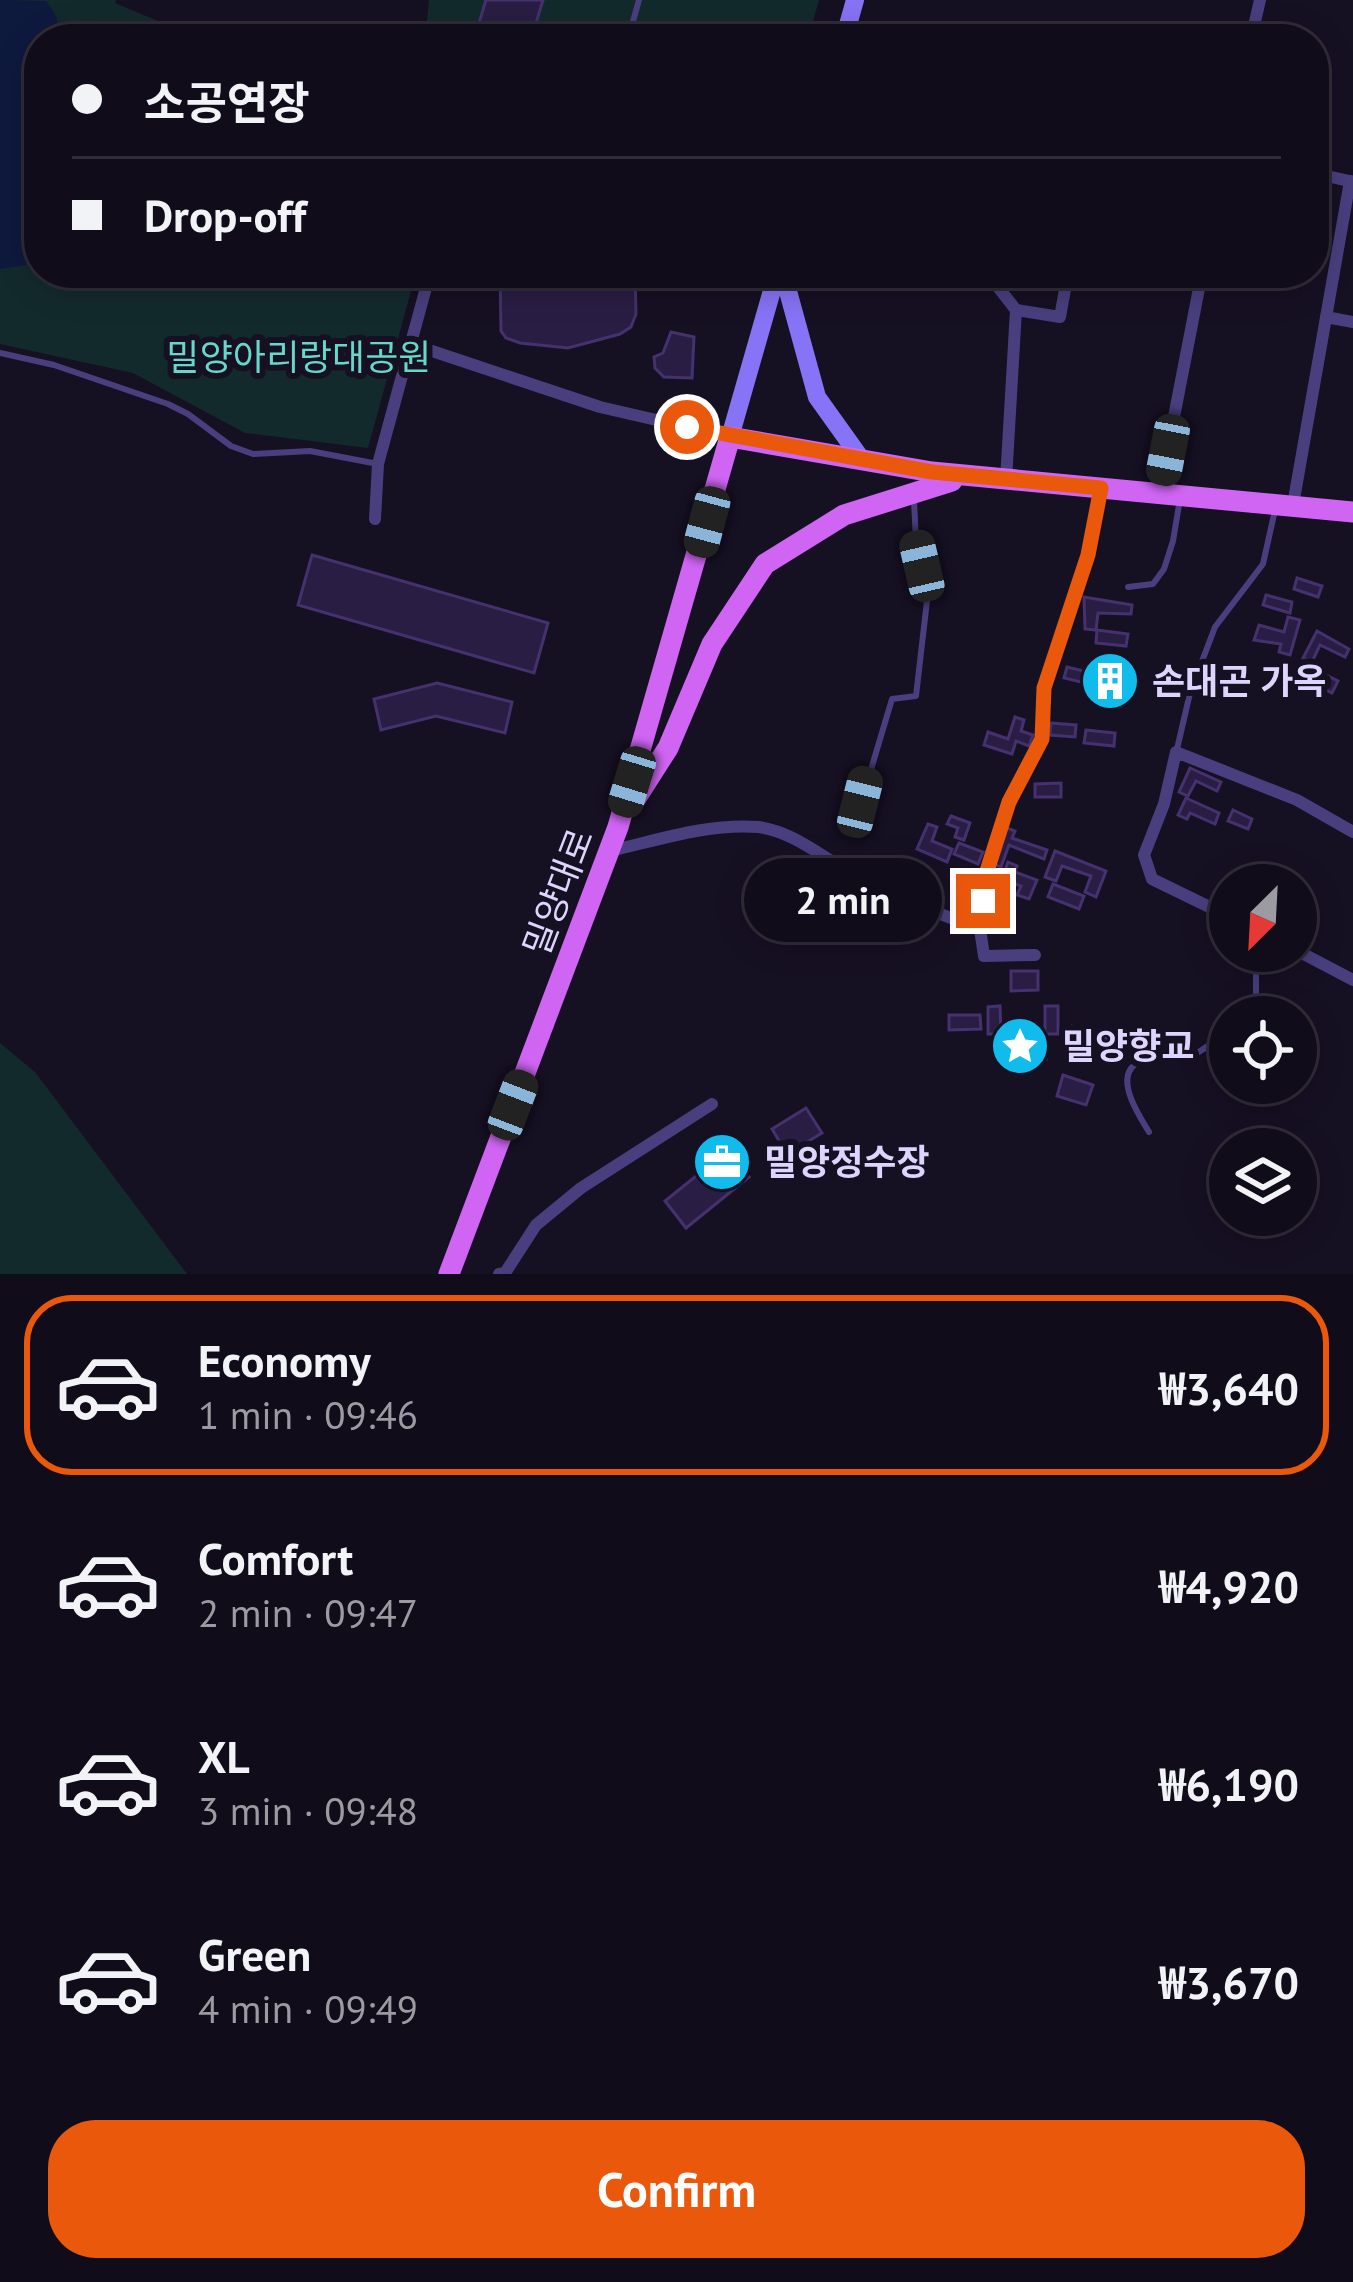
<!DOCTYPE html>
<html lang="en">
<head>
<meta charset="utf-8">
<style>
  body { margin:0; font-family:"PT Sans","Noto Sans KR",sans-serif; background:#191523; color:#f1f3f6; height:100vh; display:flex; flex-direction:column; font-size:45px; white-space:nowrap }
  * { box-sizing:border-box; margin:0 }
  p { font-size:39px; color:#9c9ba2 }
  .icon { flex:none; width:66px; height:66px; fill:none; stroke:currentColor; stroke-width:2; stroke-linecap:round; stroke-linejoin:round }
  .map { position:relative; height:1274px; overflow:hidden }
  .drawer { display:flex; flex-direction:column; background:#100c1a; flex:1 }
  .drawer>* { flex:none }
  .hud { position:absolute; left:24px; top:24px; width:1305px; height:264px; border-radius:48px; box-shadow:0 6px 30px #0003,0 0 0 3px #302c39; display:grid; align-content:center; height:264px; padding:0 48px; background:#100c1a }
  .needle { width:78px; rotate:204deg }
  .controls { position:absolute; left:1209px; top:864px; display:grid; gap:24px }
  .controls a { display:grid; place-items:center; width:108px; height:108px; border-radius:50%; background:#100c1a; box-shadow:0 6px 30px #0003,0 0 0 3px #302c39; font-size:60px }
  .end { position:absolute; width:54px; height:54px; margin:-27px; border:15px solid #ea580c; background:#fff; box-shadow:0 0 0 6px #fff }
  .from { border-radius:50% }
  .bubble { position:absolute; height:84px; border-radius:42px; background:#100c1a; box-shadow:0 6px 30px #0003,0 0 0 3px #302c39; font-size:39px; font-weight:700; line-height:84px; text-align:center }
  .car { position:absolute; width:36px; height:72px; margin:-36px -18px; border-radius:15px; box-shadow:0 0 9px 3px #0007; background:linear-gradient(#222 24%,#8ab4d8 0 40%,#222 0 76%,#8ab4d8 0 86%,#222 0) }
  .hud b { display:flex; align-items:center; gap:42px; height:114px; font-size:45px }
  .hud b+b { border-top:3px solid #302c39 }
  .hud i { width:30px; height:30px; background:#f1f3f6 }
  ul { padding:21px 0 0; list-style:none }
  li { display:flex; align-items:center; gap:36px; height:180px; margin:0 24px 18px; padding:0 24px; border:6px solid transparent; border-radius:48px }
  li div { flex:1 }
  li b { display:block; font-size:45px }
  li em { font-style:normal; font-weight:700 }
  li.on { border-color:#ea580c }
  li>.icon { width:108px; height:108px; stroke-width:1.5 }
  .cta { display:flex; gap:24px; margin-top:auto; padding:24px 48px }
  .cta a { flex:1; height:138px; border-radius:48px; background:#ea580c; color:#fff; font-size:48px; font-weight:700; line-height:138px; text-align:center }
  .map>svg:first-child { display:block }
</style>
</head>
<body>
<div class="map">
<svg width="1353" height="1274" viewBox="0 0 1353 1274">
  <rect width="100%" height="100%" fill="#161023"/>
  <!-- green -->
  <g fill="#132a2d">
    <path d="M0,0h116l-1,3 86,36h-162v234h377l-48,175 -123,-15 -112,-60 -133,-29z"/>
    <path d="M429,0h390l-11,39h-383z"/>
    <path d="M0,1043l35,29 152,202h-187z"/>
  </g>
  <!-- water -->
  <path fill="#0e193e" d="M0,0l46,1c11,13 13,21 13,38h-20v220l-12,6 -27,4z"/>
  <!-- building -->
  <g fill="#2a1d43" stroke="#44316d" stroke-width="3">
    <path d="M486,0h57l-11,36 10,3h-68z"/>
    <path d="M500,273h135l1,41 -5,13 -11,7 -52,14 -48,-5 -14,-5 -5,-7z"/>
    <path d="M671,332l23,5 -2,41 -28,-1 -9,-9 -1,-11 9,-4z"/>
    <path d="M312,555l236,68 -14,50 -236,-68z"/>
    <path d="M1297,578l25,8 -4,11 -24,-8z"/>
    <path d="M1266,595l26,7 -2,11 -27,-8z"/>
    <path d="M1084,597l48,8 -1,9 -33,-1 -2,17 -11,-1z"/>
    <path d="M1288,617l12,3 -10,35 -11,-3 2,-8 -27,-4 5,-15 25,7z"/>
    <path d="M1097,630l31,4 -2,12 -30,-3z"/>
    <path d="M1317,631l32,18 -4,8 -25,-12 -8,17 -9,-4z"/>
    <path d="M1308,666l30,15 -6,12 -30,-15z"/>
    <path d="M1067,667l21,5 -3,11 -21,-5z"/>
    <path d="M1120,671l11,1 -3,20 -38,-7 2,-12 27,4z"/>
    <path d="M437,683l75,19 -7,31 -69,-17 -55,14 -7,-31z"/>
    <path d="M1015,717l9,3 -3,11 12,4 -4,11 -13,-5 -4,13 -28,-9 4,-13 20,7z"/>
    <path d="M1051,723l25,2 -1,12 -25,-2z"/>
    <path d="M1086,730l29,3 -1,13 -30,-3z"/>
    <path d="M1190,768l31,14 -4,9 -21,-10 -8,15 -9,-4z"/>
    <path d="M1061,783v14h-26v-13z"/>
    <path d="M1186,798l33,15 -4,11 -25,-11 -3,6 -9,-4z"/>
    <path d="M1233,810l19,9 -4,10 -20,-8z"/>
    <path d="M951,816l19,7 -6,17 -9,-3 3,-9 -11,-4z"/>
    <path d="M928,824l9,3 -5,14 20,8 -5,13 -30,-13z"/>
    <path d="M1007,828l8,3 -3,7 35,12 -3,9 -35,-14 -8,22 -8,-3z"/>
    <path d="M959,843l24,9 -5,12 -24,-10z"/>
    <path d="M1055,851l51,20 -10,26 -11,-5 6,-16 -29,-10 -6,15 -11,-4z"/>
    <path d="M1008,862l9,4 -2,6 22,8 -8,19 -12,-4 4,-9 -19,-7z"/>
    <path d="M1053,884l31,12 -5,13 -31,-12z"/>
    <path d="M1011,971h27v19l-27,1z"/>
    <path d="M1000,1006l1,28h-13v-27z"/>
    <rect x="1045" y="1006" width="13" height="28"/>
    <path d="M949,1015h31l1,14 -32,1z"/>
    <path d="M1072,1026l42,14 -2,8 -43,-14z"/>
    <path d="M1046,1036v23l-44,1 -1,-23z"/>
    <path d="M1063,1075l30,10 -7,20 -29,-9z"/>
    <path d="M806,1108l16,25 -35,21 -15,-25z"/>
    <path d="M727,1151l22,26 -63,51 -21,-27z"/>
  </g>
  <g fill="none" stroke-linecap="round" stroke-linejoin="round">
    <!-- lane -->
    <g stroke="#493f7f" stroke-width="6">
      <path d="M628,39l11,-39"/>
      <path d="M0,353l54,12 114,39 20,10 43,32 22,8 57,-3 68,13"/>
      <path d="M1128,587l25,-3 11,-15 9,-28 7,-42"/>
      <path d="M1177,749l13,-56 25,-66 48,-63 12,-54"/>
      <path d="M861,803l31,-104 24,-3 12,-104 -12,-51 -2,-40"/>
      <path d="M980,929l6,-55 23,-72 33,-63 2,-51 44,-133 13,-65"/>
      <path d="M1247,1017l9,-17v-49"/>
      <path d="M1149,1132c-11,-18 -40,-61 -5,-72 12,-4 25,1 37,-1 16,-2 35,-20 49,-29"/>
    </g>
    <!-- street -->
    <g stroke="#493f7f" stroke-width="12">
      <path d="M1251,39l9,-39"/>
      <path d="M1314,173l39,9"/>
      <path d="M987,273l29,37 -10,170"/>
      <path d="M1016,310l44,7 8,-44"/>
      <path d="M1326,317l27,5"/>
      <path d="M411,344l189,63 130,30"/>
      <path d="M1159,494l43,-221"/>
      <path d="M1293,505l57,-324"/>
      <path d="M375,519l3,-55 52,-191"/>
      <path d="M610,851c48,-11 99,-28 148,-24 34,4 64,30 93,46 41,22 85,40 129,56l4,27 51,-1"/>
      <path d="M1230,917l-78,-38 -8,-24 20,-51 12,-52 121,48 56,32"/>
      <path d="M1296,950l57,30"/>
      <path d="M499,1274l6,-1 31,-48 45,-37 131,-84"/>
    </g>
    <!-- secondary -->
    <g stroke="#8773f5" stroke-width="18">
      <path d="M844,39l11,-39"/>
      <path d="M783,273l34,124 45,63"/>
      <path d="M730,437l47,-164"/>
    </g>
    <!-- primary -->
    <g stroke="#d065f4" stroke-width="21">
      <path d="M634,801l34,-53 44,-104 53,-80 79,-49 108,-34"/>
      <path d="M449,1274l169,-447 112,-390 202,35 421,40"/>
    </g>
  </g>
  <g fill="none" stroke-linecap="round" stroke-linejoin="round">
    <!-- route -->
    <path stroke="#ea580c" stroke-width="15" d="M687,427l245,45 169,16 -13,67 -44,133 -2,51 -33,63 -23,72 -3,27"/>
  </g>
  <!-- icons -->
  <defs>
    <symbol id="building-disc" viewBox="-11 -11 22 22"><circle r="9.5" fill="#11bbec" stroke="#161023"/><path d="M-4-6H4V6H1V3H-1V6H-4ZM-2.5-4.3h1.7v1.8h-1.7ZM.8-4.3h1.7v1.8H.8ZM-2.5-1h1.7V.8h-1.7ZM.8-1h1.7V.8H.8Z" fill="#fff"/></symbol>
    <symbol id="sight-disc" viewBox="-11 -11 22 22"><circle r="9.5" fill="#11bbec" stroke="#161023"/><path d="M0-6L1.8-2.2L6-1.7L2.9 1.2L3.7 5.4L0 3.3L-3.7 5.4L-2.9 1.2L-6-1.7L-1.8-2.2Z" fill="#fff"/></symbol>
    <symbol id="office-disc" viewBox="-11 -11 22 22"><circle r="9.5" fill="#11bbec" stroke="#161023"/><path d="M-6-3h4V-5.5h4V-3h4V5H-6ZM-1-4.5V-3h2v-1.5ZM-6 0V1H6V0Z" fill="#fff"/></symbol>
  </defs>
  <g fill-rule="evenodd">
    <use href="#building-disc" x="1077" y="648" width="66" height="66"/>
    <use href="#sight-disc" x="987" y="1013" width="66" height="66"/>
    <use href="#office-disc" x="689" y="1129" width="66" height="66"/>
  </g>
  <g text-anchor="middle" stroke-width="12" stroke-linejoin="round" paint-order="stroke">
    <!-- park labels -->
    <g font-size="36" fill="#66d7c9" stroke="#161023">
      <text x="299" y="370">밀양아리랑대공원</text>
    </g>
    <!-- poi labels -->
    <g font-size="36" font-weight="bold" fill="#ded5fc" stroke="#161023" text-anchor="start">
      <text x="1152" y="694">손대곤 가옥</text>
      <text x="1062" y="1059">밀양향교</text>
      <text x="764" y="1175">밀양정수장</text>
    </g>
    <!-- street labels -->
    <g font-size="36" fill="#ded5fc" stroke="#161023">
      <text transform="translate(558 892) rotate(-69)" y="13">밀양대로</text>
    </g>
  </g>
</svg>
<div class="controls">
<a><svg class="needle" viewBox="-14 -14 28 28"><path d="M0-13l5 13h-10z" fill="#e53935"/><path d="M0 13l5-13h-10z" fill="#9c9ba2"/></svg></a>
<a><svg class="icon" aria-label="locate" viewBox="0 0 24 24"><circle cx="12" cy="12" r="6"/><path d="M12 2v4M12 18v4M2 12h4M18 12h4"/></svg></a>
<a><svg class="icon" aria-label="layers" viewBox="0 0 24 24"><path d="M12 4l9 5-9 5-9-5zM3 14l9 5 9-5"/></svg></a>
</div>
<i class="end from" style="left:687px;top:427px"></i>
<i class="end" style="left:983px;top:901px"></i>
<div class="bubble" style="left:744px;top:858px;width:198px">2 min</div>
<i class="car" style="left:1168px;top:450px;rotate:191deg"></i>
<i class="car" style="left:707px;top:522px;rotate:195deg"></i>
<i class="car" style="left:922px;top:566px;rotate:347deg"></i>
<i class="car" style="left:632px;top:782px;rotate:197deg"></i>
<i class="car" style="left:860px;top:802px;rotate:14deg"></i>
<i class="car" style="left:513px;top:1105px;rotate:21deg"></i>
<div class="hud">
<b><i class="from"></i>소공연장</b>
<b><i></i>Drop-off</b>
</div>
</div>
<section class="drawer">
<ul>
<li class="on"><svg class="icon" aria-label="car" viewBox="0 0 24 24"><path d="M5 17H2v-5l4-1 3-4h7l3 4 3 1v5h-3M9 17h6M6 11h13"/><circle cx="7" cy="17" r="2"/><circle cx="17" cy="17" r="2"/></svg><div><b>Economy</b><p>1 min · 09:46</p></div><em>₩3,640</em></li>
<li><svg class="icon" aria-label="car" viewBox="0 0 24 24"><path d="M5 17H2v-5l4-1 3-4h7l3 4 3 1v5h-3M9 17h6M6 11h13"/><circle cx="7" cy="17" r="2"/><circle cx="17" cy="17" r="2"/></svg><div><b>Comfort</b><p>2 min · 09:47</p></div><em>₩4,920</em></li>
<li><svg class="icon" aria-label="car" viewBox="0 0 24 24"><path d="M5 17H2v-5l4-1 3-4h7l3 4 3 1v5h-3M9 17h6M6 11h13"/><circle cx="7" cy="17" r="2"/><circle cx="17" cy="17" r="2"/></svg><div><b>XL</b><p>3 min · 09:48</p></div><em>₩6,190</em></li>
<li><svg class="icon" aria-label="car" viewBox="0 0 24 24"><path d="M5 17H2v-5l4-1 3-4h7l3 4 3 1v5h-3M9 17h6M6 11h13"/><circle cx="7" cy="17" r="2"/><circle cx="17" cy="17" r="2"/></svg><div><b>Green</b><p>4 min · 09:49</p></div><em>₩3,670</em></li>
</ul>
<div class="cta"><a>Confirm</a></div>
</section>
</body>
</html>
